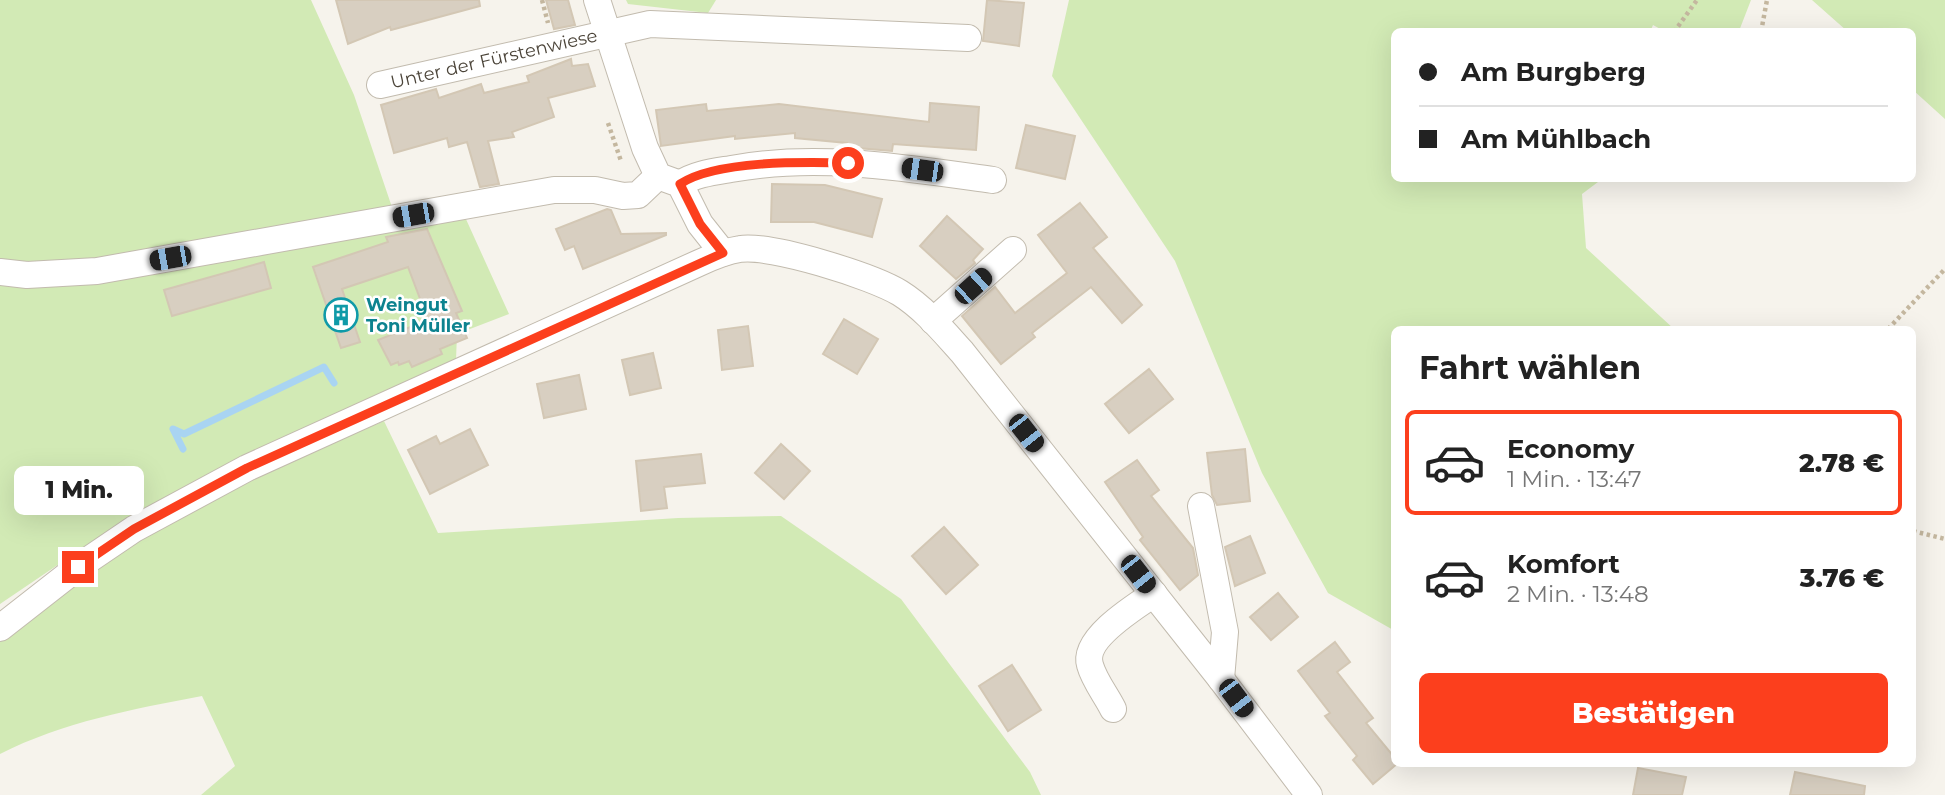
<!DOCTYPE html>
<html lang="de">
<head>
<meta charset="utf-8">
<style>
  body { margin:0; font-family:Montserrat,sans-serif; background:#f6f6f6; color:#222; height:100vh; display:flex; flex-direction:column; font-size:26px; white-space:nowrap }
  * { box-sizing:border-box; margin:0 }
  p { font-size:23px; color:#767676 }
  .icon { flex:none; width:38px; height:38px; fill:none; stroke:currentColor; stroke-width:2; stroke-linecap:round; stroke-linejoin:round }
  .map { position:relative; flex:1; overflow:hidden }
  .details { position:absolute; left:1391px; top:326px; width:525px; height:441px; display:flex; flex-direction:column; background:#fff; border-radius:10px; box-shadow:0 7px 28px #0002 }
  .details>* { flex:none }
  .hud { position:absolute; left:1391px; top:28px; width:525px; height:154px; border-radius:10px; box-shadow:0 7px 28px #0002; display:grid; align-content:center; height:154px; padding:0 28px; background:#fff }
  .end { position:absolute; width:32px; height:32px; margin:-16px; border:9px solid #fc3f1d; background:#fff; box-shadow:0 0 0 4px #fff }
  .from { border-radius:50% }
  .bubble { position:absolute; height:49px; border-radius:10px; background:#fff; box-shadow:0 7px 28px #0002; font-size:23px; font-weight:800; line-height:49px; text-align:center }
  .car { position:absolute; width:21px; height:42px; margin:-21px -10px; border-radius:9px; box-shadow:0 0 5px 2px #0007; background:linear-gradient(#222 24%,#8ab4d8 0 40%,#222 0 76%,#8ab4d8 0 86%,#222 0) }
  .hud b { display:flex; align-items:center; gap:24px; height:66px; font-size:26px }
  .hud b+b { border-top:2px solid #e0e0e0 }
  .hud i { width:18px; height:18px; background:#222 }
  ul { padding:0; list-style:none }
  li { display:flex; align-items:center; gap:21px; height:105px; margin:0 14px 10px; padding:0 14px; border:4px solid transparent; border-radius:10px }
  li div { flex:1 }
  li b { display:block; font-size:26px }
  li em { font-style:normal; font-weight:800 }
  li.on { border-color:#fc3f1d }
  li>.icon { width:63px; height:63px; stroke-width:1.5 }
  h2 { padding:0 28px; font-size:32px; line-height:84px }
  .action { display:flex; gap:14px; margin-top:auto; padding:14px 28px }
  .action a { flex:1; height:80px; border-radius:10px; background:#fc3f1d; color:#fff; font-size:28px; font-weight:800; line-height:80px; text-align:center }
  .map>svg:first-child { display:block }
</style>
</head>
<body>
<div class="map">
<svg width="1945" height="795" viewBox="0 0 1945 795">
  <rect width="100%" height="100%" fill="#f6f3ec"/>
  <!-- green -->
  <g fill="#d2eab5">
    <path d="M0,0h311l43,95 44,130 67,-8 44,97 -52,20 -1,26 -332,160 -124,84z"/>
    <path d="M626,0h90l-8,13 -80,-9z"/>
    <path d="M1069,0h682l-12,31h-75l-11,-6 -3,7h-255v146l207,1 -20,15 4,54 88,81h-279v302l-67,-38 -66,-120 -87,-212 -123,-185z"/>
    <path d="M1812,0h133v119l-32,-29v-58l-66,-1z"/>
    <path d="M384,421l54,112 240,-15 103,-2 120,83 129,173 11,23h-840l34,-29 -33,-70c-69,13 -139,26 -202,58v-112l115,-89 168,-89z"/>
  </g>
  <g fill="none" stroke-linecap="round" stroke-linejoin="round">
    <!-- stream -->
    <path stroke="#a9d4f2" stroke-width="7" d="M183,449l-10,-20 11,5 140,-67 10,16"/>
  </g>
  <!-- building -->
  <g fill="#d8cfc1" stroke="#d3c7b4" stroke-width="2">
    <path d="M336,0h143l1,6 -89,24 -1,-3 -42,17z"/>
    <path d="M546,0h22l7,25 -21,4z"/>
    <path d="M987,0l37,3 -5,43 -36,-5z"/>
    <path d="M571,59l1,7 16,-2 7,22 -47,12 6,19 -42,15 2,5 -26,4 11,43 -19,3 -13,-45 -18,5 -2,-9 -53,15 -13,-48 55,-16 3,9 42,-14 3,9 45,-11 -2,-6z"/>
    <path d="M930,103l49,4 -3,43 -83,-6 -1,7 -46,-4 1,-4 -52,-5v-5l-60,6v-3l-74,10 -5,-36 50,-6 1,7 72,-7 150,18z"/>
    <path d="M1026,125l49,11 -10,43 -49,-11z"/>
    <path d="M772,184l53,1 57,14 -10,38 -58,-15h-43z"/>
    <path d="M1080,203l27,34 -14,11 49,57 -20,18 -31,-36 -59,46 3,4 -34,27 -39,-48 33,-29 20,26 52,-40 -29,-38z"/>
    <path d="M607,209l4,1 10,24 45,-1v2l-83,34 -9,-23 -9,4 -9,-21z"/>
    <path d="M947,216l36,33 -10,11 2,3 -19,16 -36,-33z"/>
    <path d="M427,229l35,82 -6,2 11,25 -27,11 2,5 -30,13 -3,-6 -10,4 -1,-3 -7,3 -13,-25 50,-20 -20,-53 -66,22 18,53 -19,6 -28,-81 75,-25 -2,-5z"/>
    <path d="M264,262l7,26 -99,28 -8,-26z"/>
    <path d="M844,319l34,20 -21,35 -34,-20z"/>
    <path d="M748,326l5,40 -31,4 -4,-40z"/>
    <path d="M653,353l8,35 -31,7 -8,-35z"/>
    <path d="M1149,369l24,30 -44,34 -24,-29z"/>
    <path d="M579,375l7,34 -42,9 -7,-34z"/>
    <path d="M470,429l18,36 -58,29 -22,-44 28,-14 4,8z"/>
    <path d="M781,444l29,27 -26,28 -29,-26z"/>
    <path d="M1245,449l5,52 -33,4 -5,-10 -5,-42z"/>
    <path d="M701,454l4,29 -41,4 3,21 -26,3 -5,-50z"/>
    <path d="M1137,460l22,30 -8,6 42,52 5,27 -18,15 -40,-50 3,-3 -38,-55z"/>
    <path d="M944,527l34,38 -32,29 -34,-38z"/>
    <path d="M1250,536l15,37 -30,13 -10,-39z"/>
    <path d="M1278,593l20,24 -27,23 -21,-23z"/>
    <path d="M1335,642l15,20 -13,10 36,46 -7,5 29,35v5h3l-25,21 -20,-24 4,-4 -32,-40 5,-3 -32,-42z"/>
    <path d="M1012,665l29,45 -33,21 -29,-45z"/>
    <path d="M1638,768l48,9 -4,18h-49z"/>
    <path d="M1795,772l70,14 -1,9h-74z"/>
  </g>
  <g fill="none" stroke-linecap="round" stroke-linejoin="round">
    <defs>
      <g id="minor">
        <path d="M597,0l48,148 13,28 22,8 20,40 23,29"/>
        <path d="M380,85l270,-61 318,14"/>
        <path d="M680,184c15,-10 33,-12 51,-15 87,-16 175,-1 262,11"/>
        <path d="M0,272l27,3 70,-4 457,-81h41l28,6 15,-1 20,-19"/>
        <path d="M933,321l80,-71"/>
        <path d="M1201,506l24,126 -4,47"/>
        <path d="M0,628l78,-61 56,-38 113,-61 452,-205c13,-6 27,-12 41,-14 30,-5 132,27 160,44 24,15 43,38 62,59l259,327 88,116"/>
        <path d="M1113,709c-7,-14 -19,-29 -23,-44 -8,-26 46,-59 64,-71"/>
      </g>
    </defs>
    <!-- minor casing -->
    <use href="#minor" stroke="#c2bbae" stroke-width="28"/>
    <!-- path -->
    <g stroke="#c4b79f" stroke-width="4.5" stroke-dasharray="3.5 3.5" stroke-linecap="butt">
      <path d="M542,0l6,23"/>
      <path d="M1674,32l23,-32"/>
      <path d="M1761,32l6,-32"/>
      <path d="M608,123l13,38"/>
      <path d="M1888,329l57,-60"/>
      <path d="M1913,531l32,8"/>
    </g>
    <!-- minor -->
    <use href="#minor" stroke="#fff" stroke-width="26"/>
  </g>
  <g fill="none" stroke-linecap="round" stroke-linejoin="round">
    <!-- route -->
    <path stroke="#fc3f1d" stroke-width="9" d="M78,567l56,-38 113,-61 476,-215 -23,-29 -20,-40c36,-24 124,-22 168,-21"/>
  </g>
  <!-- icons -->
  <defs>
    <symbol id="building-ring" viewBox="-11 -11 22 22"><circle r="9.5" fill="#fff" stroke="#0f9aa8" stroke-width="1.5"/><path d="M-4-6H4V6H1V3H-1V6H-4ZM-2.5-4.3h1.7v1.8h-1.7ZM.8-4.3h1.7v1.8H.8ZM-2.5-1h1.7V.8h-1.7ZM.8-1h1.7V.8H.8Z" fill="#0f9aa8"/></symbol>
  </defs>
  <g fill-rule="evenodd">
    <use href="#building-ring" x="322" y="296" width="38" height="38"/>
  </g>
  <g text-anchor="middle" stroke-width="5" stroke-linejoin="round" paint-order="stroke">
    <!-- street labels -->
    <g font-size="18" fill="#4b4439" stroke="#fff">
      <text transform="translate(494 59) rotate(-13)" y="6">Unter der Fürstenwiese</text>
    </g>
    <!-- culture labels -->
    <g font-size="18" font-weight="bold" fill="#0d838f" stroke="#fff" text-anchor="start">
      <text x="366" y="311">Weingut<tspan x="366" dy="21">Toni Müller</tspan></text>
    </g>
  </g>
</svg>
<i class="end from" style="left:848px;top:163px"></i>
<i class="end" style="left:78px;top:567px"></i>
<div class="bubble" style="left:14px;top:466px;width:130px">1 Min.</div>
<i class="car" style="left:922px;top:170px;rotate:278deg"></i>
<i class="car" style="left:413px;top:215px;rotate:260deg"></i>
<i class="car" style="left:170px;top:258px;rotate:260deg"></i>
<i class="car" style="left:973px;top:286px;rotate:48deg"></i>
<i class="car" style="left:1026px;top:433px;rotate:142deg"></i>
<i class="car" style="left:1138px;top:574px;rotate:142deg"></i>
<i class="car" style="left:1236px;top:698px;rotate:143deg"></i>
<div class="hud">
<b><i class="from"></i>Am Burgberg</b>
<b><i></i>Am Mühlbach</b>
</div>
<section class="details">
<h2>Fahrt wählen</h2>
<ul>
<li class="on"><svg class="icon" aria-label="car" viewBox="0 0 24 24"><path d="M5 17H2v-5l4-1 3-4h7l3 4 3 1v5h-3M9 17h6M6 11h13"/><circle cx="7" cy="17" r="2"/><circle cx="17" cy="17" r="2"/></svg><div><b>Economy</b><p>1 Min. · 13:47</p></div><em>2.78 €</em></li>
<li><svg class="icon" aria-label="car" viewBox="0 0 24 24"><path d="M5 17H2v-5l4-1 3-4h7l3 4 3 1v5h-3M9 17h6M6 11h13"/><circle cx="7" cy="17" r="2"/><circle cx="17" cy="17" r="2"/></svg><div><b>Komfort</b><p>2 Min. · 13:48</p></div><em>3.76 €</em></li>
</ul>
<div class="action"><a>Bestätigen</a></div>
</section>
</div>
</body>
</html>
